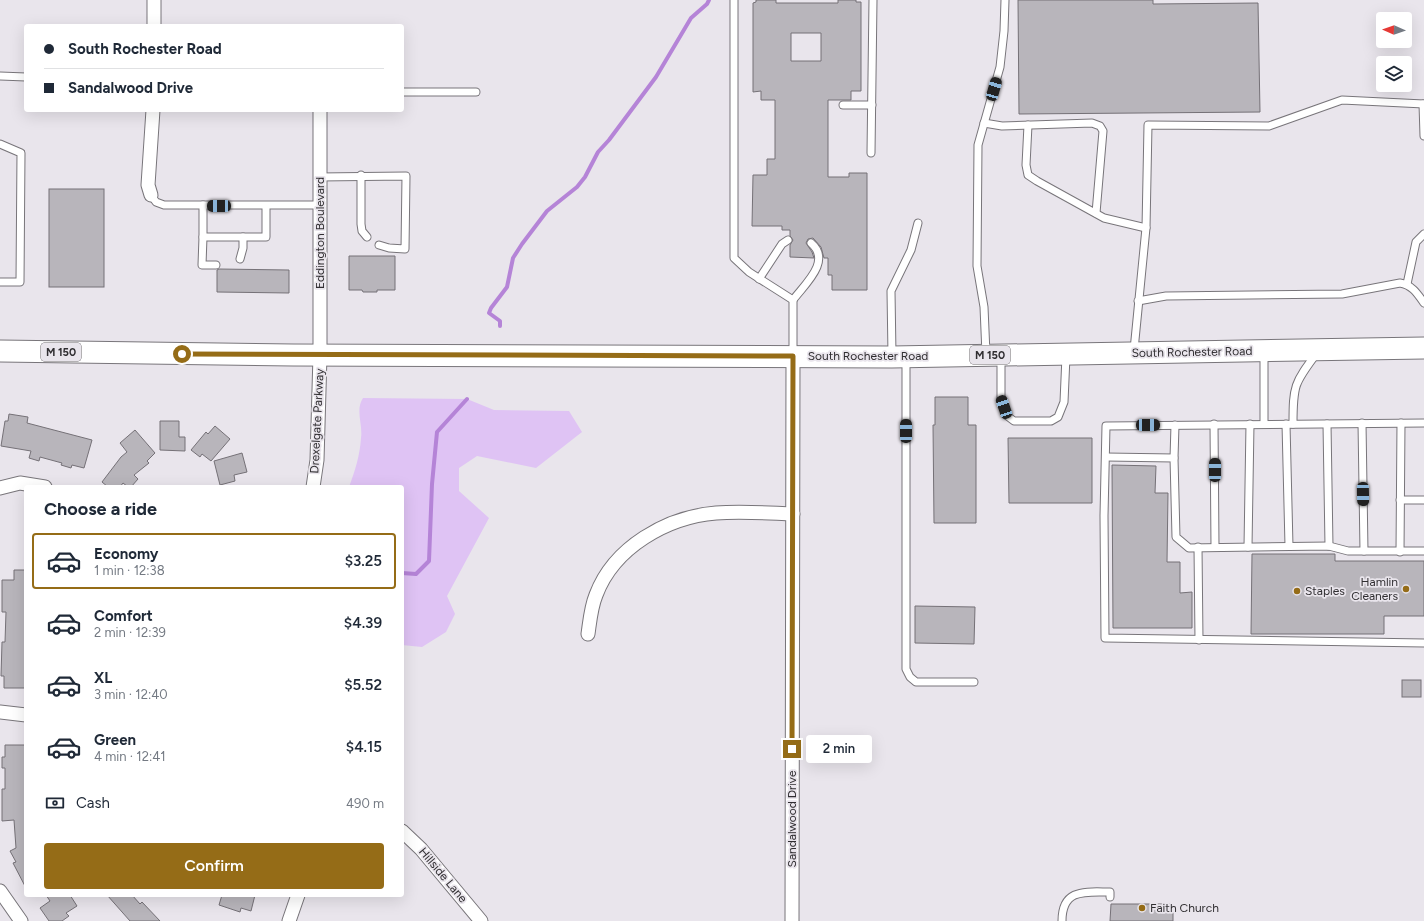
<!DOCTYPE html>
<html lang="en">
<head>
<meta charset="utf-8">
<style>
  body { margin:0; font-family:Figtree,sans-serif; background:#f2f2f3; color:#1f2937; height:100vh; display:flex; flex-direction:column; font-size:15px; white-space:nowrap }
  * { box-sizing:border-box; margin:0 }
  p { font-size:13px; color:#747a83 }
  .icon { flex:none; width:22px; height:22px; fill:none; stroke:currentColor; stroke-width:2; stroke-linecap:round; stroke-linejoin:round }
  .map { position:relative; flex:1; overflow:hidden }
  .panel { position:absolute; left:24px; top:485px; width:380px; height:412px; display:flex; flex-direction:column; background:#fff; border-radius:4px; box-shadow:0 4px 16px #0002 }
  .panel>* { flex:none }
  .top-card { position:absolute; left:24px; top:24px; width:380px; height:88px; border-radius:4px; box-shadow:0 4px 16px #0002; display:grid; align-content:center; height:88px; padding:0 20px; background:#fff }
  .needle { width:26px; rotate:272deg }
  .fabs { position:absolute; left:1376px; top:12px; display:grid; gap:8px }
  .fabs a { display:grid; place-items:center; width:36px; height:36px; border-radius:4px; background:#fff; box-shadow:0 4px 16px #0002; font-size:20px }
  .end { position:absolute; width:18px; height:18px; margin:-9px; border:5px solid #956c17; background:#fff; box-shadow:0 0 0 2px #fff }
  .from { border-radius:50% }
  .bubble { position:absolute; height:28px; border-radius:4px; background:#fff; box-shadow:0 4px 16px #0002; font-size:13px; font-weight:600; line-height:28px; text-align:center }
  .car { position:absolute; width:12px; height:24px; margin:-12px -6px; border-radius:5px; box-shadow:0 0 3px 1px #0007; background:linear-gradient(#222 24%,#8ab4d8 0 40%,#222 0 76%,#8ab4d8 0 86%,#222 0) }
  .top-card b { display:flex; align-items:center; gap:14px; height:38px; font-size:15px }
  .top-card b+b { border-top:1px solid #e0e1e3 }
  .top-card i { width:10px; height:10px; background:#1f2937 }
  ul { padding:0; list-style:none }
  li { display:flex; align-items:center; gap:12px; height:56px; margin:0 8px 6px; padding:0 12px; border:2px solid transparent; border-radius:4px }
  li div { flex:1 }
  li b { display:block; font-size:15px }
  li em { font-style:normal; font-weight:600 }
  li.current { border-color:#956c17 }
  li>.icon { width:36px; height:36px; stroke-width:1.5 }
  h2 { padding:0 20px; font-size:18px; line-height:48px }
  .pay { display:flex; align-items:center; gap:10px; height:44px; padding:0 20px; font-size:15px }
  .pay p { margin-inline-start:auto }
  .primary-button { display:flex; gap:8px; margin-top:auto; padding:8px 20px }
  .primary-button a { flex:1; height:46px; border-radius:4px; background:#956c17; color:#fff; font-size:16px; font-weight:600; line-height:46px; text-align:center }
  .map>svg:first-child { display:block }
</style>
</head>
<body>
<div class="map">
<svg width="1424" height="921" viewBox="0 0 1424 921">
  <rect width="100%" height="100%" fill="#e9e5ec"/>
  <!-- green -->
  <path fill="#dfc3f4" d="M363,398l104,1 27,11 75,1 13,21 -46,36 -59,-12 -18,12v23l30,27 -42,78 8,18 -9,18 -24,15 -20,-2v-158h-53c6,-16 11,-32 12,-49 2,-14 -6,-28 2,-40z"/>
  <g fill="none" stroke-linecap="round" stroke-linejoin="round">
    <!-- stream -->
    <g stroke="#b584d7" stroke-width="4">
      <path d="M500,326v-5l-11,-8 2,-5 16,-21 6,-29 9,-14 25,-33 30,-24 8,-10 13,-25 11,-12 47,-63 35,-59 16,-14 2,-4"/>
      <path d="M402,573l14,1 13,-13 3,-77 5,-52 30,-33"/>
    </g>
  </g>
  <!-- building -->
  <g fill="#b8b5bb" stroke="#757177" fill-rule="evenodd">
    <path d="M756,0h20v3h62v-3h18v2h5v89h-10v9h-23v77h21v-4h18v117h-35v-15h-4v-17h-4l-3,-11 -8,-9 -5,1 -2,4 6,9 2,6 -24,-1v-12l3,-5 -3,-4v-6h-8v-4h-30l1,-51h14v-16h8v-59h-14v-9l-8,1v-89l3,-1zM791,33h30v28h-30z"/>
    <path d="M1018,0h135v4l105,-1 2,109 -241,2z"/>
    <rect x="49" y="189" width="55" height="98"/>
    <path d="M349,256h46v34h-18v2h-14l-1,-2h-13z"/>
    <path d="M219,269l70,1v23l-72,-1v-22z"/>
    <path d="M935,397h33v28h8v98h-42l-1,-98h2z"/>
    <path d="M9,414l19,3 -1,6 65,17 -8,28 -12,-3 -1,3 -10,-3 1,-2 -22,-6 -1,4 -10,-3 2,-7 -30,-5 4,-25h3z"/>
    <path d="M160,421h19v16h6v14l-25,-1z"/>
    <path d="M215,426l15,13 -19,22 -9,-7 -2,3 -9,-7 15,-18 2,2z"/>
    <path d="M135,430l20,23 -8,8 2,2 -15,12 4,4 -7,8h-3l-5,-4 -3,4h-12l-6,-5 19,-25 6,-5 -7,-9z"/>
    <path d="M1008,438h84v65h-83z"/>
    <path d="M242,453l5,19 -13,3 1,6 -15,4 -6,-24z"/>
    <path d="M1112,465l44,1 -1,27h13l-1,69h13v31l12,-1v36h-79z"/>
    <path d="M1252,554h83v7h89v55h-40v18h-133z"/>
    <path d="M14,570h12v118h-22v-12h-3l1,-34h3l1,-30h-4v-32h12z"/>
    <path d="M915,606l60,1 -1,37 -59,-1z"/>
    <rect x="1402" y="680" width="19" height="17"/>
    <path d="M5,745h21v143l-13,-25 3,-1 -6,-11 6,-3 -2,-28 -12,1v-32h3v-21h-3v-11h3z"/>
    <path d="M46,895h24l7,11 -11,7 3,3 -7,5h-13l-9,-13 10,-7z"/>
    <path d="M107,895h25l8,9 2,-2 18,19h-30z"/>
    <path d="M222,895h33l-4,16 -10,-3 -1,4 -21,-7z"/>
    <path d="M1111,904h62v17h-63z"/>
  </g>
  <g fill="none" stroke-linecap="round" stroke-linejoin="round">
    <defs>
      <g id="lane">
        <path d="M734,0v258l15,14 44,28v54"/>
        <path d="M0,76l26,1"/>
        <path d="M402,92h74"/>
        <path d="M1423,104l1,32"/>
        <path d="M843,105h29"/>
        <path d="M984,123l18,3 90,-3 8,3 3,5 -7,82"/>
        <path d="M1028,125l-2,40 2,10 9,6 67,37 42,10"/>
        <path d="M0,144l21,9 -1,129h-20"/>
        <path d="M871,153l2,-153"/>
        <path d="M361,175v49l1,7 5,6"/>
        <path d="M319,177l87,-1 -1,73 -16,-1 -10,-3"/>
        <path d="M151,195l5,7 8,3h155"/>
        <path d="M203,205v32h63v-31"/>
        <path d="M203,237l-1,28h14"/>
        <path d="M240,259l3,-11v-11"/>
        <path d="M759,279l23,-35 6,-4"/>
        <path d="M1407,284l9,-42 8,-8"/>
        <path d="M793,300c12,-16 39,-39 18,-57"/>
        <path d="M1138,301l28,-5 176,-2 58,-11c12,2 17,10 24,20"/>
        <path d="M1134,350l12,-122 2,-103 121,1 73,-26 82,4"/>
        <path d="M1264,353v71"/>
        <path d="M986,354l-2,-47 -7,-41 1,-121 22,-78 4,-36 1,-31"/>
        <path d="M892,355l-1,-64 20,-41 7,-27"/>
        <path d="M1001,357v42l5,16 8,6h37l7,-4 6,-15 2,-46"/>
        <path d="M906,359v310l4,8 6,5h58"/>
        <path d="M1362,423l2,128"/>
        <path d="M1424,423l-318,3 -2,90 1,122 319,5"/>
        <path d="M1214,424l1,123"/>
        <path d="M1286,424l3,122"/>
        <path d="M1293,424c0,-38 1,-41 24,-71"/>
        <path d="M1327,424l2,122"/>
        <path d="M1106,457l68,1 2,79 13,11 140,-2 19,5h76"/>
        <path d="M1174,458l1,-33"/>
        <path d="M1400,500h24"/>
        <path d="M1198,547l1,93"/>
        <path d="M1248,547l2,-123"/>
        <path d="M1400,552l1,-129"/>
        <path d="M1062,921c0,-33 24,-29 48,-29v5"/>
      </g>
      <g id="street">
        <path d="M154,26v-26"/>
        <path d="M151,195l-3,-10 5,-75"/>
        <path d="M313,487l4,-27 3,-105v-245"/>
        <path d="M0,488l20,-5 25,4"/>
        <path d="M588,634c2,-14 3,-27 8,-39 18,-48 71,-78 120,-82 26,-2 51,0 77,1"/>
        <path d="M0,712l26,3"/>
        <path d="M402,831l19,18 60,72"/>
        <path d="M0,891l21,30"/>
        <path d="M289,921l9,-26"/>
        <path d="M792,921l1,-565"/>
      </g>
      <path id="primary" d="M0,351l293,4 599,2 532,-9"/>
    </defs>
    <!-- lane casing -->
    <use href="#lane" stroke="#78757a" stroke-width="9"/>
    <!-- street casing -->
    <use href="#street" stroke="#78757a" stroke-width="15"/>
    <!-- primary casing -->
    <use href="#primary" stroke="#78757a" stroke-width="23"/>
    <!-- lane -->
    <use href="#lane" stroke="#fff" stroke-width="7"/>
    <!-- street -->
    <use href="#street" stroke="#fff" stroke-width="13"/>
    <!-- primary -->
    <use href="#primary" stroke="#fff" stroke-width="21"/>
  </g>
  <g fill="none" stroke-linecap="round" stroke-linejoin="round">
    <!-- route -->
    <path stroke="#956c17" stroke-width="5" d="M182,354l611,2 -1,393"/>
  </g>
  <!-- markers -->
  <g fill="#956c17" stroke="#e9e5ec" stroke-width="1.5">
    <circle cx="1406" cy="589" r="4"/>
    <circle cx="1297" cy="591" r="4"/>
    <circle cx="1142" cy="908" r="4"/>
  </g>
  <g text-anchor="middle" stroke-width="3.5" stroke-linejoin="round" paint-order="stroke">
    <!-- shield labels -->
    <g fill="#e9e5ec" stroke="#686569" stroke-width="1">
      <rect x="41" y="343" width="40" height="18" rx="3"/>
      <rect x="970" y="346" width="40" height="18" rx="3"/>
    </g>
    <g font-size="11" font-weight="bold" fill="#302e31">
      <text x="61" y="356">M 150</text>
      <text x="990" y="359">M 150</text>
    </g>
    <!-- street labels -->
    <g font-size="12" fill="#302e31" stroke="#e9e5ec">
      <text transform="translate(320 233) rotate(-90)" y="4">Eddington Boulevard</text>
      <text transform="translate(1192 352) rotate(-1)" y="4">South Rochester Road</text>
      <text x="868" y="360">South Rochester Road</text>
      <text transform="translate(317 421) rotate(-87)" y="4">Drexelgate Parkway</text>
      <text transform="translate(792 819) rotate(-90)" y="4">Sandalwood Drive</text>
      <text transform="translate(443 875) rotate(50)" y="4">Hillside Lane</text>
    </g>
    <!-- poi labels -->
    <g font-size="12" fill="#302e31" stroke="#e9e5ec" text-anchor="start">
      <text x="1398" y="586" text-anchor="end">Hamlin<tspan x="1398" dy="14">Cleaners</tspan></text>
      <text x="1305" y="595">Staples</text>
      <text x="1150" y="912">Faith Church</text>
    </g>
  </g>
</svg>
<div class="fabs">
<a><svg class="needle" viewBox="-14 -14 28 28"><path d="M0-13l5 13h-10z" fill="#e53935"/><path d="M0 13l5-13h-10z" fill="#747a83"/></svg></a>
<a><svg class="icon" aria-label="layers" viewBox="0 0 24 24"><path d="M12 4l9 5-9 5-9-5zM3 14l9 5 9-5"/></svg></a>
</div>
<i class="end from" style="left:182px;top:354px"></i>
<i class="end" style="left:792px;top:749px"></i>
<div class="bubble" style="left:806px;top:735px;width:66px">2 min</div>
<i class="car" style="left:994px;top:89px;rotate:16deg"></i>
<i class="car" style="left:219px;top:206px;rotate:270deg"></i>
<i class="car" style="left:1004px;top:407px;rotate:341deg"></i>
<i class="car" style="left:1148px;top:425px;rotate:90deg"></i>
<i class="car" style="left:906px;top:431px;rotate:0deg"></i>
<i class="car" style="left:1215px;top:470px;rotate:0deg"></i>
<i class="car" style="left:1363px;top:494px;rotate:179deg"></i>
<div class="top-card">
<b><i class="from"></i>South Rochester Road</b>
<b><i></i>Sandalwood Drive</b>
</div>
<section class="panel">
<h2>Choose a ride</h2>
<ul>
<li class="current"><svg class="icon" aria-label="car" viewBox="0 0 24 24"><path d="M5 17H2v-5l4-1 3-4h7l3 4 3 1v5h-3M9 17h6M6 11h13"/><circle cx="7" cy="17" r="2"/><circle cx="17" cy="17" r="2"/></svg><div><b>Economy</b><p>1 min · 12:38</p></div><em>$3.25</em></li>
<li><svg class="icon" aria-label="car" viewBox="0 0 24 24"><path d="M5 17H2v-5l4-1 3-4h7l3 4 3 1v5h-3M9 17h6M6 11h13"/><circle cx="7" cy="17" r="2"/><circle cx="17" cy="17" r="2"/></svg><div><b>Comfort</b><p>2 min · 12:39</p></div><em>$4.39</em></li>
<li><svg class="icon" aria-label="car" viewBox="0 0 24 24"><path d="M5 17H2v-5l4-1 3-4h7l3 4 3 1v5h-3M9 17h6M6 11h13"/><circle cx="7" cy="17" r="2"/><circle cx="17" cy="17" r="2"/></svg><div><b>XL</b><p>3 min · 12:40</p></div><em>$5.52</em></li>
<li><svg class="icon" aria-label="car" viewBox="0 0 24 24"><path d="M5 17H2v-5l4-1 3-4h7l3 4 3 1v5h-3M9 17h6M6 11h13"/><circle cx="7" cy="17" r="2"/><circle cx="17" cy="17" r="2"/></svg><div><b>Green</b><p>4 min · 12:41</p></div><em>$4.15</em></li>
</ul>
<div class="pay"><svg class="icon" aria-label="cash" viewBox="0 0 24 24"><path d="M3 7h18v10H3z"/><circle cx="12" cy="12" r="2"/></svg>Cash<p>490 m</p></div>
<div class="primary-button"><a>Confirm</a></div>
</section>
</div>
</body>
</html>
